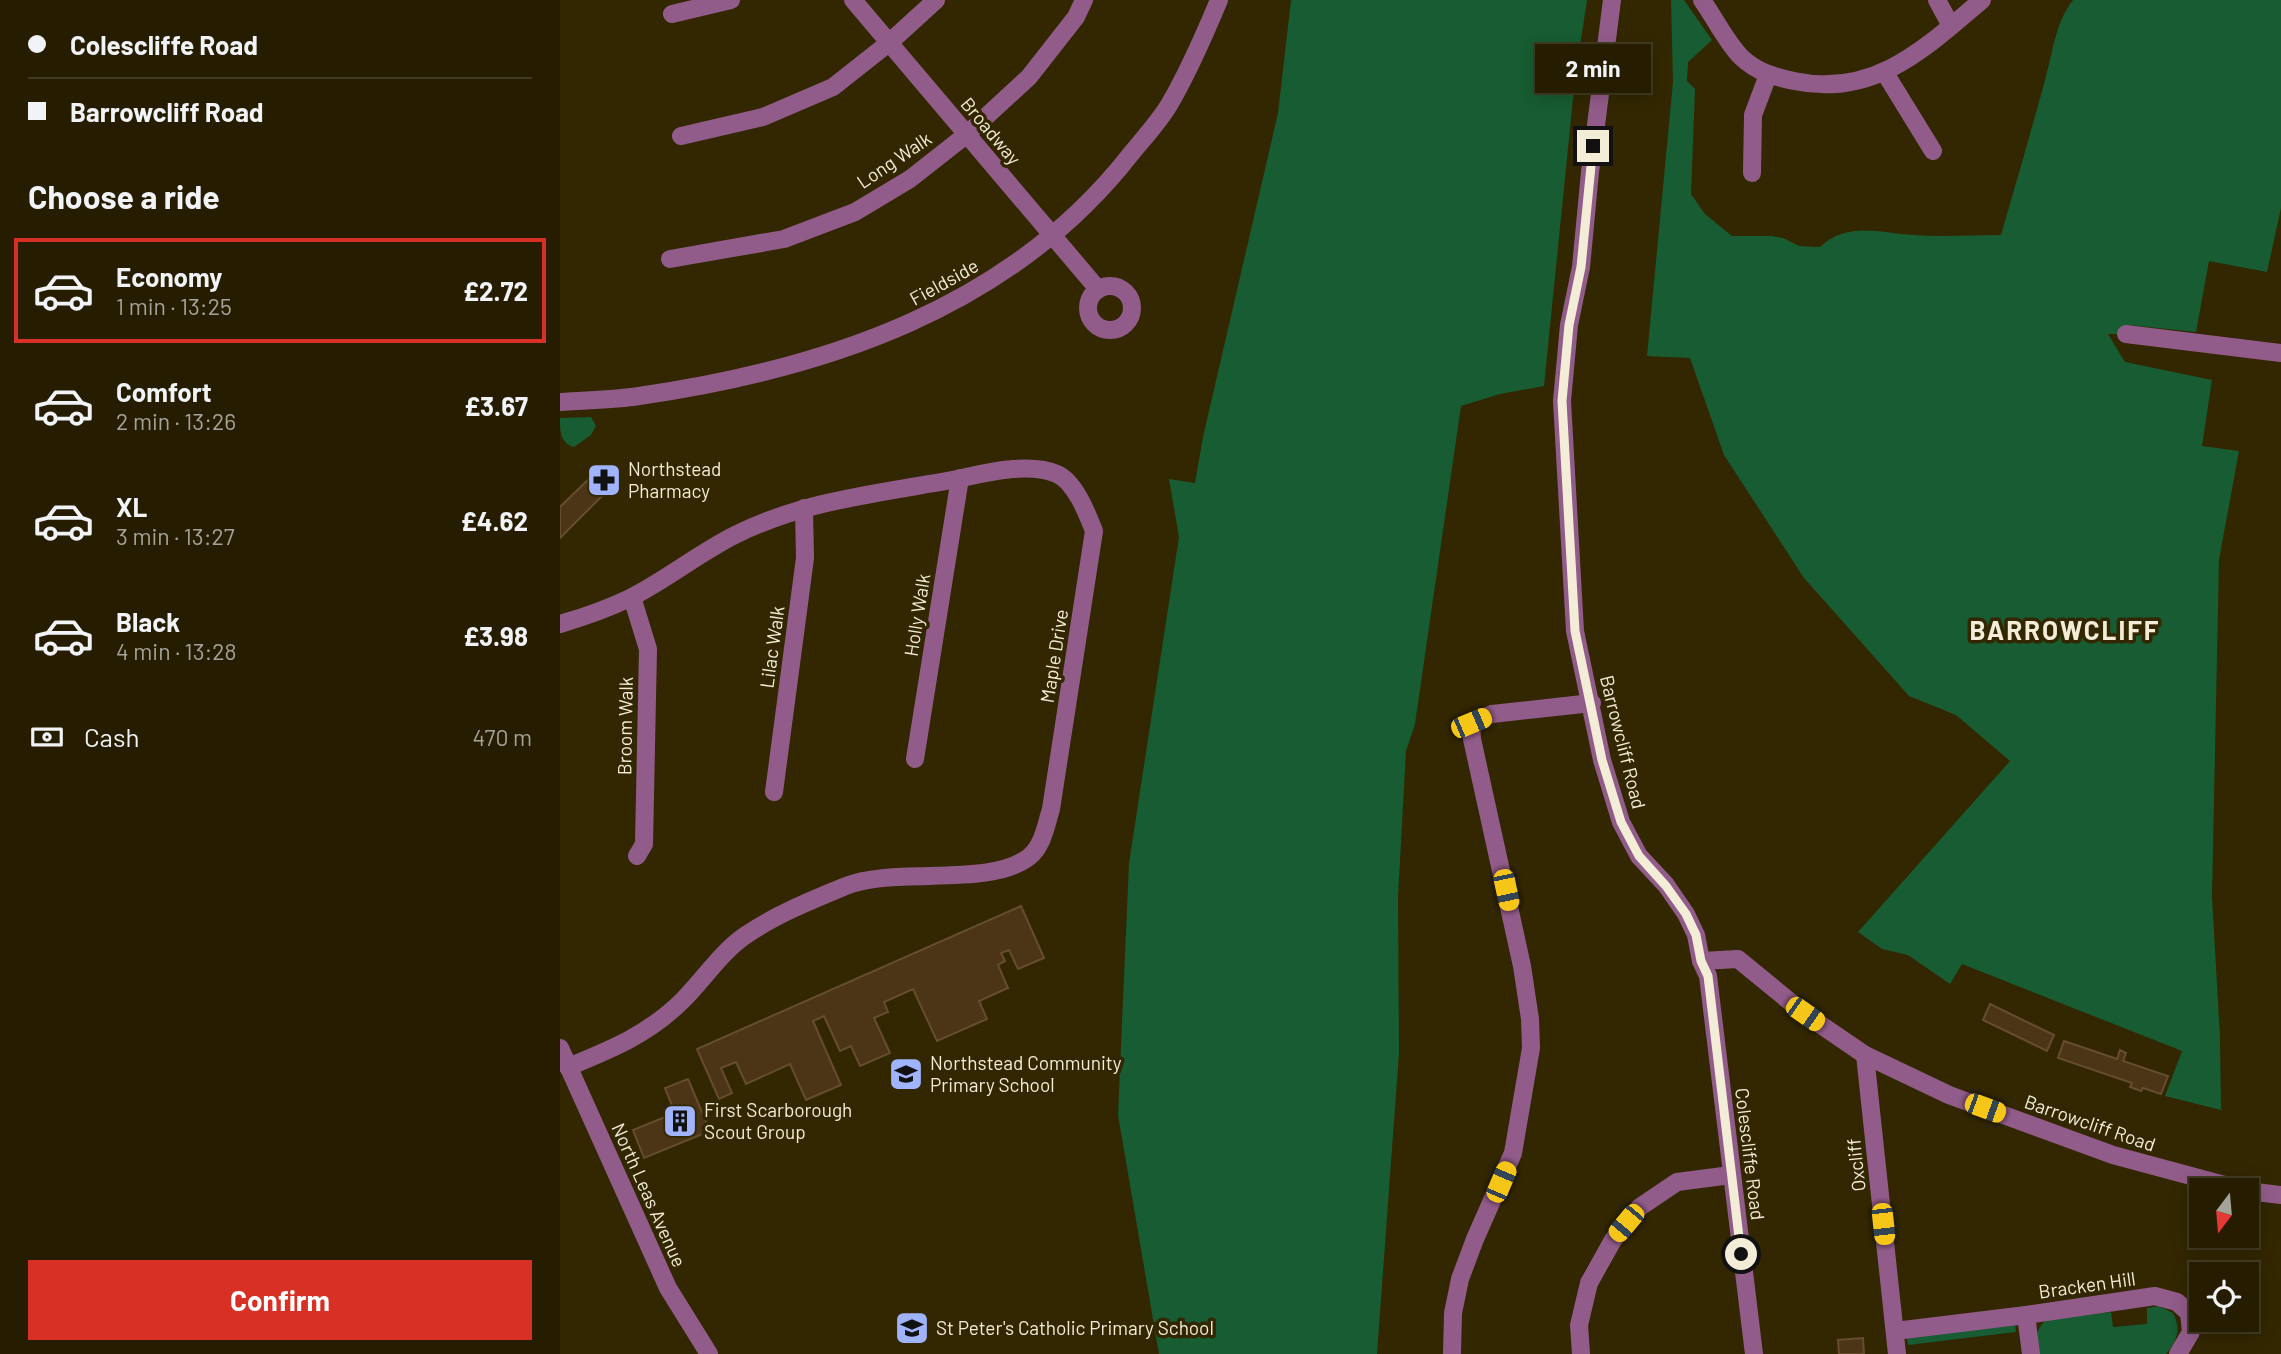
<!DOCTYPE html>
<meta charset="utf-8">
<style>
body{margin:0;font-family:Barlow,sans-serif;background:#2e260b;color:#f1f3f6;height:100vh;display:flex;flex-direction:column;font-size:26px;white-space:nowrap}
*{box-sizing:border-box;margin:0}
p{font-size:23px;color:#a4a299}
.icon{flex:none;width:38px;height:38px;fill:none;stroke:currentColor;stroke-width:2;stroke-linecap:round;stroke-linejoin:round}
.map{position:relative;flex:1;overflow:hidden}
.panel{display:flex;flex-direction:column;background:#261d01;width:560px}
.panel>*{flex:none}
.hud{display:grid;align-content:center;height:154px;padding:0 28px;background:#261d01}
.needle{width:46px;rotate:196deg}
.buttons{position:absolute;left:1629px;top:1178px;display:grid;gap:14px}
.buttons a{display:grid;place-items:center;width:70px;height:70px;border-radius:0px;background:#261d01;box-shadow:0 4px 18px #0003,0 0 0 2px #423b23;font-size:35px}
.end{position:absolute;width:32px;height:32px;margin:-16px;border:9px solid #f3edd8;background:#111;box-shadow:0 0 0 4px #111}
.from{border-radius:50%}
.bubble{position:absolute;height:49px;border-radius:0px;background:#261d01;box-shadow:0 4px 18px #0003,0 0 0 2px #423b23;font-size:23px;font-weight:700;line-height:49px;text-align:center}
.car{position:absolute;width:21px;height:42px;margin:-21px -10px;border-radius:9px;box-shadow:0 0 5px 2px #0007;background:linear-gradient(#f5c518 24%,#345 0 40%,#f5c518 0 76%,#345 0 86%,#f5c518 0)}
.hud b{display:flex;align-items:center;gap:24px;height:66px;font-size:26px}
.hud b+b{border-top:2px solid #423b23}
.hud i{width:18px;height:18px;background:#f1f3f6}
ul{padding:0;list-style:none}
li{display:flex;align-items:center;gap:21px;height:105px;margin:0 14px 10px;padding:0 14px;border:4px solid transparent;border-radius:0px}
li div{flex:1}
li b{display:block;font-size:26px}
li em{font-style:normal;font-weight:700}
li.active{border-color:#d93025}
li>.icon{width:63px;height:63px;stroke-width:1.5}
h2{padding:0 28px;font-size:32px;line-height:84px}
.pay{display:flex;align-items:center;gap:18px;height:77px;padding:0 28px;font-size:26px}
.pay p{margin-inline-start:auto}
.cta{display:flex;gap:14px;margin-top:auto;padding:14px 28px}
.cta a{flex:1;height:80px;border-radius:0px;background:#d93025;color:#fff;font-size:28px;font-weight:700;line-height:80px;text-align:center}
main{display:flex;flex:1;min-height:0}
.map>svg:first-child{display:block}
.green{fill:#175c32}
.building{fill:#4b3516;stroke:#654d2e;stroke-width:2}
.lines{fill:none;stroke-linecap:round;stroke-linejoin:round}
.street{stroke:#925c8a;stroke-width:18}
.route{stroke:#f3edd8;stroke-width:9}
.labels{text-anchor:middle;stroke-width:7;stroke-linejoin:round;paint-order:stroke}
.street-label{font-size:19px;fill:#f3edd8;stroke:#322701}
.poi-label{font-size:19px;fill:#f3edd8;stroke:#322701;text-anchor:start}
.district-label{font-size:26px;font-weight:bold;letter-spacing:2px;fill:#f3edd8;stroke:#322701}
</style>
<main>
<section class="panel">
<div class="hud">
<b><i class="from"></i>Colescliffe Road</b>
<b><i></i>Barrowcliff Road</b>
</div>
<h2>Choose a ride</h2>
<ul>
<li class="active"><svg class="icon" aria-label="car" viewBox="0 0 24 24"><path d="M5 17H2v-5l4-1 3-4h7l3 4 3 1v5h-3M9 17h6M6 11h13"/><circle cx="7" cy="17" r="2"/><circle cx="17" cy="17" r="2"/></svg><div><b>Economy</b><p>1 min · 13:25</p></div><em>£2.72</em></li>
<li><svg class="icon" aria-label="car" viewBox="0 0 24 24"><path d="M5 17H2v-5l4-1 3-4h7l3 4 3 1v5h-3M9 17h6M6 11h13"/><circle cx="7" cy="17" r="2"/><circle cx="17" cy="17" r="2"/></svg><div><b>Comfort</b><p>2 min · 13:26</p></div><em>£3.67</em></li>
<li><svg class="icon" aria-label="car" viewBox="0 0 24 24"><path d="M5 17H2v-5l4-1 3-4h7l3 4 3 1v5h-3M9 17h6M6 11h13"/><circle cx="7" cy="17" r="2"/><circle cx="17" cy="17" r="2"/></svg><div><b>XL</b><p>3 min · 13:27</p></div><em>£4.62</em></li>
<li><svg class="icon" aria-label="car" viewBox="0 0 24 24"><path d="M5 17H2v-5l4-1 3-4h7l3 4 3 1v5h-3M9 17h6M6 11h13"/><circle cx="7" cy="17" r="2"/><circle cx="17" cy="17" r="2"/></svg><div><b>Black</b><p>4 min · 13:28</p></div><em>£3.98</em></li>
</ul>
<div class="pay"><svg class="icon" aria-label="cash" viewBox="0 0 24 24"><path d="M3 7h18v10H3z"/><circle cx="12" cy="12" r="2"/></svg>Cash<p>470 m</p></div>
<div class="cta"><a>Confirm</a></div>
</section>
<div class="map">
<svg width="1721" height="1354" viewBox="0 0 1721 1354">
<rect width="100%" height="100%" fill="#322701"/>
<!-- green -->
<g class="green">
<polygon points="731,0 1027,0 1015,79 984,386 940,394 901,406 855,724 846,751 838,897 839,1053 817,1354 599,1354 558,1115 569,863 619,537 609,479 635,483 643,437 718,113"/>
<path d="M1111 0H1124L1152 40 1128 62 1127 81 1135 89 1131 194 1145 214 1172 236H1212L1223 238 1239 246 1260 247C1287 221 1321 233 1354 235 1383 237 1412 235 1441 235 1456 183 1471 132 1485 80 1493 52 1495 23 1513 0H1721V208L1707 272 1649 261 1636 332 1569 325 1566 334H1548L1565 362 1652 380 1642 446 1679 451 1659 560 1652 897 1660 1037 1661 1110 1605 1096 1622 1051 1402 964 1390 984 1348 955 1322 949 1298 932 1450 761 1396 715 1349 696 1244 578 1164 455 1130 358 1087 356 1113 82Z"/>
<path d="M31 417 36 426 31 435 14 447C0 443 0 431 0 418Z"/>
<path d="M1599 1306 1613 1313C1621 1329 1618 1340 1606 1354H1478C1477 1339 1474 1328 1488 1319L1551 1312 1553 1327 1587 1324V1308Z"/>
<polygon points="1455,1324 1456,1332 1348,1345 1347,1338"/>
</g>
<!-- building -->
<g class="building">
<polygon points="38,470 53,485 0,538 0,507"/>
<polygon points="461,906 484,958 458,969 449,950 441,953 445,961 438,965 448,988 419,1001 427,1019 377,1041 353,989 324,1002 328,1012 314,1018 330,1053 300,1066 291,1046 280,1051 264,1016 253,1021 281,1085 246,1100 230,1064 186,1084 176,1062 161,1068 172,1093 159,1099 137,1049"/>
<polygon points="1430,1004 1494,1035 1487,1051 1423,1020"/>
<polygon points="1504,1041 1557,1059 1560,1050 1566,1053 1563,1061 1608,1076 1601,1094 1583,1088 1581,1091 1570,1087 1572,1083 1498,1058"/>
<polygon points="128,1079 150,1131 84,1158 73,1130 115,1113 105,1088"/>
<polygon points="1303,1338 1304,1354 1279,1354 1278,1340"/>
</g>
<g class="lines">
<!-- street -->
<g class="street">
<polyline points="293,0 537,288"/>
<polyline points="1052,0 1030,172 1021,267 1009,325 1002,401 1015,631 1042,760 1061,822 1079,856 1106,885 1126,914 1136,935 1141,961 1148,976 1194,1354"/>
<path d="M1142 0C1154 17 1167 43 1181 57 1197 72 1214 77 1234 81 1315 98 1365 48 1422 0"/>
<polyline points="1377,0 1391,26"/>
<polyline points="112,14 171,0"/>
<polyline points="1325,73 1373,151"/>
<polyline points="121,136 203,117 273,87 330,42 376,0"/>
<polyline points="1192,173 1193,115 1208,75"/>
<polyline points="110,259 224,239 295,212 350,179 406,135 469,77 516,17 524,0"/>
<circle cx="550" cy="308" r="22"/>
<polyline points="1566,334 1721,353"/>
<path d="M0 402C26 400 53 400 79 396 266 369 450 308 570 155 583 139 598 123 609 105 629 71 644 36 659 0"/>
<polyline points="72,597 88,649 84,844 77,856"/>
<path d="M0 624C24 617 47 609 70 598 106 580 139 553 175 535 243 501 319 493 392 480 422 474 468 461 497 474 515 482 527 513 534 531L491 809C486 825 483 846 469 857 429 888 336 866 286 886 252 900 217 914 186 935 162 951 143 980 123 1000 89 1034 52 1049 8 1067"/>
<polyline points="355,759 400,478"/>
<polyline points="214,792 245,558 244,508"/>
<polyline points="1141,961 1178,959 1245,1014 1305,1055 1389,1095 1553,1155 1683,1190"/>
<polyline points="0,1048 108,1288 149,1354"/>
<polyline points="1305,1055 1337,1354"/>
<polyline points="1687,1191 1721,1195"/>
<polyline points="1466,1315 1471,1354"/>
<polyline points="1335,1331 1466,1315 1595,1296 1617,1302 1629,1313 1631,1332 1618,1354"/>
<polyline points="892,1354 893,1313 900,1279 915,1239 953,1153 971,1048 970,1019 962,966 912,739 911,723 932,714 1032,703"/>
<polyline points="1021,1354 1019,1325 1029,1283 1053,1240 1080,1207 1117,1182 1171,1175"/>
</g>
</g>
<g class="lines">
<!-- route -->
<polyline class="route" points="1033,146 1021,267 1009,325 1002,401 1015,631 1042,760 1061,822 1079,856 1106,886 1126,914 1136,935 1141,961 1148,976 1181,1254"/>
</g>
<!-- icons -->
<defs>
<g id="pharmacy-square" transform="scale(1.75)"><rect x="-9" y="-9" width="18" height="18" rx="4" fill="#a0b3fd" stroke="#322701"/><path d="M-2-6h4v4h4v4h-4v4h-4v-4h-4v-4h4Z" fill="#111"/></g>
<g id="school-square" transform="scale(1.75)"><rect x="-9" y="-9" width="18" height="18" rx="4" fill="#a0b3fd" stroke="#322701"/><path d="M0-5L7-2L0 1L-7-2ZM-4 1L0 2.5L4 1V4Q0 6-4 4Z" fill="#111"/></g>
<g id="building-square" transform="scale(1.75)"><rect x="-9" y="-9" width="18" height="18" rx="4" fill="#a0b3fd" stroke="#322701"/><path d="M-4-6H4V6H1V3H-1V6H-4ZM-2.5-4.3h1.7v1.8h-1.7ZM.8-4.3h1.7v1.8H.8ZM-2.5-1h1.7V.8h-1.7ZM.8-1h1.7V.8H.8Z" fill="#111"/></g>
</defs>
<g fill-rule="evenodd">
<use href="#pharmacy-square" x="44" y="480"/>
<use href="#school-square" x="346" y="1074"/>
<use href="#building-square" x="120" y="1121"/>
<use href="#school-square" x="352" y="1328"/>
</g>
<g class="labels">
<!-- street labels -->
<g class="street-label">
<text transform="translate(431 131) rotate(50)" y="7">Broadway</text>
<text transform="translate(334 160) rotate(-34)" y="7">Long Walk</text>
<text transform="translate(384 282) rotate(-29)" y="7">Fieldside</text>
<text transform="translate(357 615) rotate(-81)" y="7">Holly Walk</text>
<text transform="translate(212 647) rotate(-82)" y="7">Lilac Walk</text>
<text transform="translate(494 656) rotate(-81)" y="7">Maple Drive</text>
<text transform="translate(65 726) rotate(-89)" y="7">Broom Walk</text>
<text transform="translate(1063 742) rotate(76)" y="7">Barrowcliff Road</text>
<text transform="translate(1530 1123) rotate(19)" y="7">Barrowcliff Road</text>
<text transform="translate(1190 1154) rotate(83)" y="7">Colescliffe Road</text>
<text transform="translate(1296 1165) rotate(-96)" y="7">Oxcliff</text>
<text transform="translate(89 1195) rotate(66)" y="7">North Leas Avenue</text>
<text transform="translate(1527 1285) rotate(-8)" y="7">Bracken Hill</text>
</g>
<!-- poi labels -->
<g class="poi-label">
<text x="68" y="476">Northstead<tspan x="68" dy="22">Pharmacy</tspan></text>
<text x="370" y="1070">Northstead Community<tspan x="370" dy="22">Primary School</tspan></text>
<text x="144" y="1117">First Scarborough<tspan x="144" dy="22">Scout Group</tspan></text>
<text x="376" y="1335">St Peter's Catholic Primary School</text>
</g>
<!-- district labels -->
<g class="district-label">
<text x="1505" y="640">BARROWCLIFF</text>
</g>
</g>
</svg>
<div class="buttons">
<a><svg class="needle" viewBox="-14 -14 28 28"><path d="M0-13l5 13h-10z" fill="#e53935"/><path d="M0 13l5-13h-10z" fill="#a4a299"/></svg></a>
<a><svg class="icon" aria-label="locate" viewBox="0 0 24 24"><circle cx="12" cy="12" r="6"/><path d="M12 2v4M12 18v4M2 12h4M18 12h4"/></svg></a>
</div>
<i class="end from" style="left:1181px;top:1254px"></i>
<i class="end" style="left:1033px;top:146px"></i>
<div class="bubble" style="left:975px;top:44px;width:116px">2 min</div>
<i class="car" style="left:911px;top:723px;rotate:67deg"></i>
<i class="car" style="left:946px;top:890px;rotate:168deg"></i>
<i class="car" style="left:1245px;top:1014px;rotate:125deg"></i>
<i class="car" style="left:1425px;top:1108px;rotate:110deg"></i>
<i class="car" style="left:941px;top:1182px;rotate:23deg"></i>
<i class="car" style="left:1066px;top:1223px;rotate:220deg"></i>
<i class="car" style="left:1323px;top:1224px;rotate:174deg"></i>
</div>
</main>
